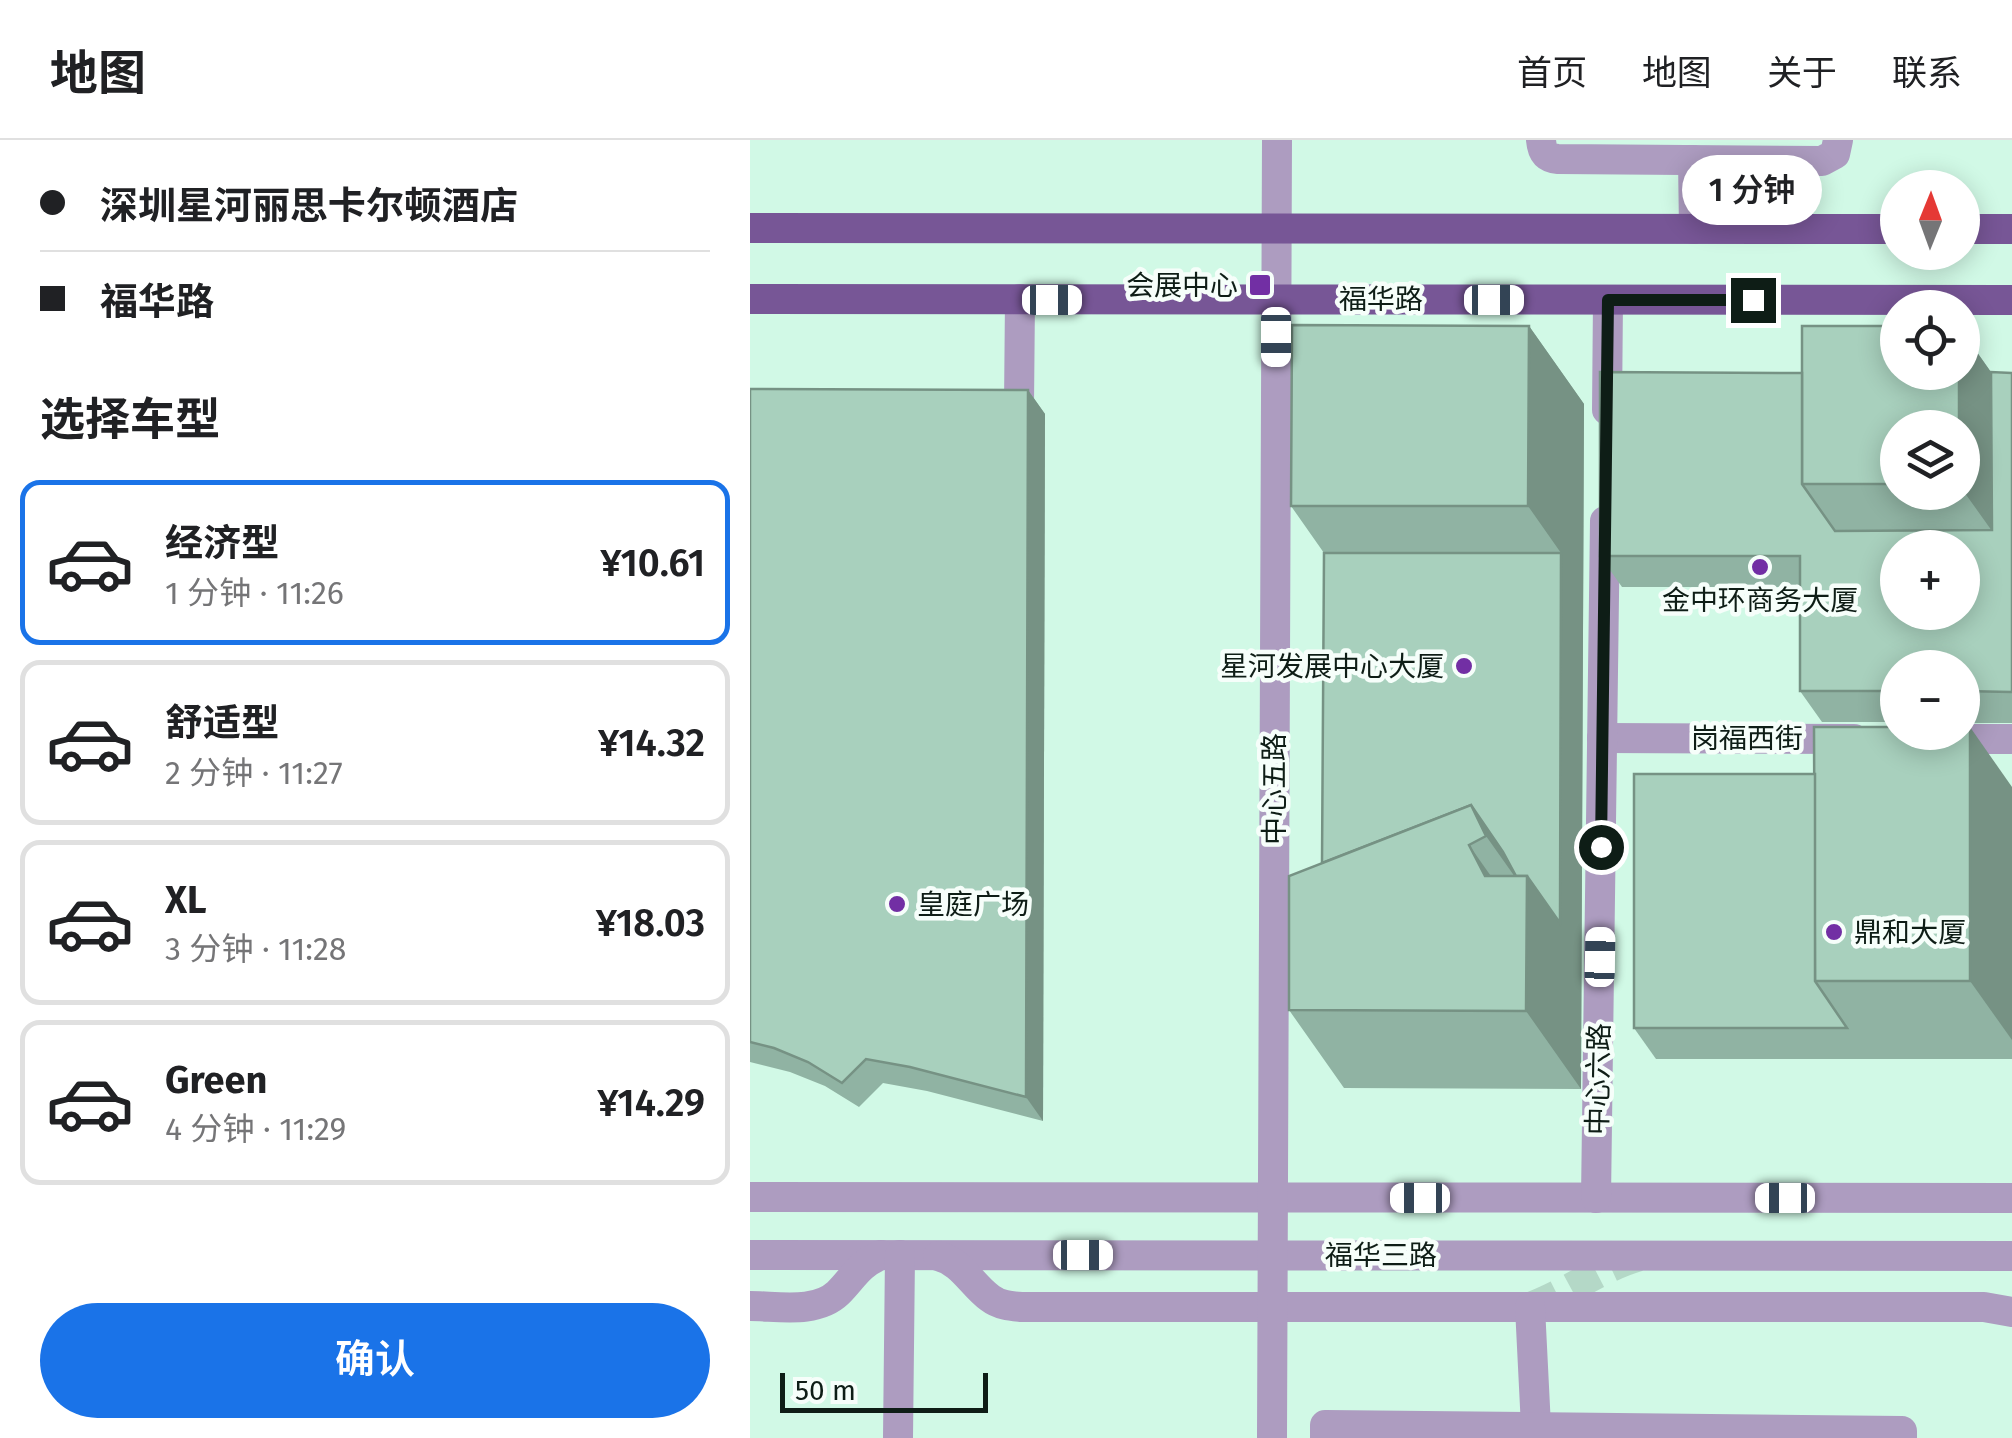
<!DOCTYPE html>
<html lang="zh">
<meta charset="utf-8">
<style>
body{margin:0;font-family:"Fira Sans","Noto Sans SC",sans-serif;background:#f6f6f6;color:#202124;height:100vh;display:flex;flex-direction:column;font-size:38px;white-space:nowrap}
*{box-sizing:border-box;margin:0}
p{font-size:32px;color:#757577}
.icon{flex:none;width:55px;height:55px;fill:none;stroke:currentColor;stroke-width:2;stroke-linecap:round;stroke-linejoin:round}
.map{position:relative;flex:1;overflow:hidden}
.sheet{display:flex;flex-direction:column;background:#fff;width:750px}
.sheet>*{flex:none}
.banner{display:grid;align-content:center;height:220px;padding:0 40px;background:#fff}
.needle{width:65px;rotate:1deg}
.buttons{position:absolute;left:1130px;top:30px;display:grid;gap:20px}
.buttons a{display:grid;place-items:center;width:100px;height:100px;border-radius:50%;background:#fff;box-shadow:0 5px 25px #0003;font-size:50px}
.scale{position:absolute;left:30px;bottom:25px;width:208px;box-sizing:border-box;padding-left:10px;border:5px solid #0e1d16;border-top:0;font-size:28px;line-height:35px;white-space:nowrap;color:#0e1d16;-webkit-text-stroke:8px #f6fefa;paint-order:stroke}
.end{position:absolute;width:45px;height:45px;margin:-22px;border:12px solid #0e1d16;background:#fff;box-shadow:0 0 0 5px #fff}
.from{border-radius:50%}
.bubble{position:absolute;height:70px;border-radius:35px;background:#fff;box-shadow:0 5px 25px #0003;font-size:32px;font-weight:600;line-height:70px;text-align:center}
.car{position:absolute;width:30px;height:60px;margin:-30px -15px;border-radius:12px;box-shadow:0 0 8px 2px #0007;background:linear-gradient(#fff 24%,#345 0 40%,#fff 0 76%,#345 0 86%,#fff 0)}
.banner b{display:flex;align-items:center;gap:35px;height:95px;font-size:38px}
.banner b+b{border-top:2px solid #e0e0e0}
.banner i{width:25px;height:25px;background:#202124}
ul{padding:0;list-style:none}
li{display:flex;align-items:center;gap:30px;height:165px;margin:0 20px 15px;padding:0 20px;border:5px solid #e0e0e0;border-radius:20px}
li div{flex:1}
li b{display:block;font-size:38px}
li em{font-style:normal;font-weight:600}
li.current{border-color:#1a73e8}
li>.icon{width:90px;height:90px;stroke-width:1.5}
h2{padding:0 40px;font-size:45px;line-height:120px}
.action{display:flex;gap:20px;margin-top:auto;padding:20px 40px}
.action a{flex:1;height:115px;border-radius:60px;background:#1a73e8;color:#fff;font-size:40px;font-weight:600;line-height:115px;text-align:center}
header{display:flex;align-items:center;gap:60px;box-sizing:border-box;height:140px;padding:0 50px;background:#fff;border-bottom:2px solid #e0e0e0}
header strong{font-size:48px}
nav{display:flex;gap:55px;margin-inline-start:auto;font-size:35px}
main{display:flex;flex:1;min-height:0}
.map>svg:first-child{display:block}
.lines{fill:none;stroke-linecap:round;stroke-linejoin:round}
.minor-tunnel{stroke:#b4d8c7;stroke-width:30;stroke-dasharray:30 15;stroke-linecap:butt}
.minor{stroke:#ad9cc0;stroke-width:30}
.major{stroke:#775696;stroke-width:30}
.wall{fill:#90b3a3;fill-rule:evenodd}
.shaded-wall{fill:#769284}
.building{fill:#a8d0bd;stroke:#769284;stroke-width:2.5;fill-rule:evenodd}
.route{stroke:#0e1d16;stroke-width:12}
.poi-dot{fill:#722fa4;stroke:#f6fefa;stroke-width:4}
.labels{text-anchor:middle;stroke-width:9;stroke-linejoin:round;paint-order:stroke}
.poi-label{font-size:28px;fill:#0e1d16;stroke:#f6fefa;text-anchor:end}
.street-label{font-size:28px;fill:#0e1d16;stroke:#f6fefa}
</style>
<header>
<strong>地图</strong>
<nav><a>首页</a><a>地图</a><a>关于</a><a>联系</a></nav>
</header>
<main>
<section class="sheet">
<div class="banner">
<b><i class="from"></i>深圳星河丽思卡尔顿酒店</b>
<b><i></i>福华路</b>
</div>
<h2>选择车型</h2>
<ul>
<li class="current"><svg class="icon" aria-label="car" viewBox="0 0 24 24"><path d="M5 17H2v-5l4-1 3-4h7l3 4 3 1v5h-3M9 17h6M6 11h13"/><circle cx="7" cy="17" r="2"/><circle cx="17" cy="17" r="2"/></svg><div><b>经济型</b><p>1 分钟 · 11:26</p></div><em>¥10.61</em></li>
<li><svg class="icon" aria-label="car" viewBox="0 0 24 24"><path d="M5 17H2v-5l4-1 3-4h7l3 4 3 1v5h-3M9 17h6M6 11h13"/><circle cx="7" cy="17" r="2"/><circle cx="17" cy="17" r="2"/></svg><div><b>舒适型</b><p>2 分钟 · 11:27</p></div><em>¥14.32</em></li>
<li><svg class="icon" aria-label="car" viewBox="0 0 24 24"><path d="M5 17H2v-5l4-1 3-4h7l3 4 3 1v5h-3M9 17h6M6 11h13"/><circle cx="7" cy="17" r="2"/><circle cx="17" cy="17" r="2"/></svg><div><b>XL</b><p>3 分钟 · 11:28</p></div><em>¥18.03</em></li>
<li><svg class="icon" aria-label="car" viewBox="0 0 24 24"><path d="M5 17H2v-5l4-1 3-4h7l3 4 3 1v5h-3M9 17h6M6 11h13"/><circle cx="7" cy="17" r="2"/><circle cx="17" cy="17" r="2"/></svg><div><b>Green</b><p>4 分钟 · 11:29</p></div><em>¥14.29</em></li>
</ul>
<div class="action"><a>确认</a></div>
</section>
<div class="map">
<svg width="1262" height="1298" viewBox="0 0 1262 1298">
<rect width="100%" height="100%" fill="#d1f9e6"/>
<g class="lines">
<!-- minor-tunnel -->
<path class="minor-tunnel" d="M780 1167C818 1153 851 1127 890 1116"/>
<!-- minor -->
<g class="minor">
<path d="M791 0C792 12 795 18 808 19L1072 21 1085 14 1088 0"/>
<polyline points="943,20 944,89"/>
<polyline points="269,265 270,159"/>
<polyline points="857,270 858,160"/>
<polyline points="852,598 1104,599"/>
<polyline points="1190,599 1262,599"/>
<polyline points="0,1057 1262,1058"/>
<polyline points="846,1058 855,381"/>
<polyline points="0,1115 1262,1116"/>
<path d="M188 1116C212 1122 221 1144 240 1158 249 1165 260 1166 271 1167H1234L1262 1172"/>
<path d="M0 1166C28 1166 66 1174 88 1153 104 1137 108 1125 131 1115"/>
<polyline points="780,1167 786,1287"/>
<polyline points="148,1298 150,1115"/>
<polyline points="522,1298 527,0"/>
<polyline points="575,1298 575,1285 1152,1291 1152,1298"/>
</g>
<!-- major -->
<g class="major">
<polyline points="0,88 1148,89"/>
<polyline points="1212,89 1262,89"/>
<polyline points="0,159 1262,160"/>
</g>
</g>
<!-- wall -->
<g class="wall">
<polygon points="779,186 834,264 831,949 594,948 539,870 572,723 574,413 541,366"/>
<path d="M1212 191 1241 232 1262 233V583H1212V528H1148V582H1072L1050 551V447H872L850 416 1212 232ZM1148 288H1212V352H1148Z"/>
<polygon points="0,249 278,250 295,274 293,981 177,951 133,943 109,967 75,946 40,932 0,922"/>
<polygon points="1262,647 1262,919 906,919 884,888"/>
</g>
<!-- shaded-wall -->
<g class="shaded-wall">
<polygon points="779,186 834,264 831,949 776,871 777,754 736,696 721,665 777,736 811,413 778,366"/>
<polygon points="1212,191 1262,262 1262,419 1212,349 1212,288 1209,288 1209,232 1212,232"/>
<polygon points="278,250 295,274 293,981 276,957"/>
<polygon points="1220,587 1262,647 1262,900 1220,841"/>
<polygon points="719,705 774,783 735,736"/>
</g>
<!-- building -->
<g class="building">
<polygon points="542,185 779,186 778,366 541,366"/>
<polygon points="1052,186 1148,186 1148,232 1209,232 1209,288 1148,288 1148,344 1052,344"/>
<path d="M850 232 1052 233V344L1085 391 1242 390 1241 232 1262 233V552L1212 551V528H1148V551H1050V416H850ZM1148 408H1212V472H1148Z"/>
<polygon points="0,249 278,250 276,957 160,927 116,919 92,943 58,922 24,908 0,902"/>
<polygon points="574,413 811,413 810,783 777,736 766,736 753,712 721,665 572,723"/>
<polygon points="1064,587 1148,587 1148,592 1212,592 1212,587 1220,587 1220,841 1065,841"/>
<polygon points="884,634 1065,634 1065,841 1097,888 884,888"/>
<polygon points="721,665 736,696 719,705 735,736 777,736 776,871 539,870 539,736"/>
</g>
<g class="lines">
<!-- route -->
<polyline class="route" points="851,707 858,160 1003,160"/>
</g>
<!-- markers -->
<g class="poi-dot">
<rect x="498" y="133" width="24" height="24" rx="5"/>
<circle cx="1010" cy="427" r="10"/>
<circle cx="714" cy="526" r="10"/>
<circle cx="147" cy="764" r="10"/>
<circle cx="1084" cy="792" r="10"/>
</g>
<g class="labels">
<!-- poi labels -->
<g class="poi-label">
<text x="488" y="155">会展中心</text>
<text x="1010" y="470" text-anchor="middle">金中环商务大厦</text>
<text x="694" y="536">星河发展中心大厦</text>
<text x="167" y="774" text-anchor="start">皇庭广场</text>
<text x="1104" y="802" text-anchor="start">鼎和大厦</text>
</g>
<!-- street labels -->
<g class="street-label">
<text x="631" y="169">福华路</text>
<text x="997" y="608">岗福西街</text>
<text transform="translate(524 649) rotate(-90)" y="10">中心五路</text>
<text transform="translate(848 939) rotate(-89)" y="10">中心六路</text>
<text x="631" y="1125">福华三路</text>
</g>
</g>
</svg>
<div class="buttons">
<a><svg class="needle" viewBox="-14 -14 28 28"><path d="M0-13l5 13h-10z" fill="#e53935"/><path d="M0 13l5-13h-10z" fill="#757577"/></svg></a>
<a><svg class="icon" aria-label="locate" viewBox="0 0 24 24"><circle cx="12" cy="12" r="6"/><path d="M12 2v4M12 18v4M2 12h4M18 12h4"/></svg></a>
<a><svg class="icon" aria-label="layers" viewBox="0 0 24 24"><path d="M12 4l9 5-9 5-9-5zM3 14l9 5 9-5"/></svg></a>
<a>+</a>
<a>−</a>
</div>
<div class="scale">50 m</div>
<i class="end from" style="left:851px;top:707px"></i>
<i class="end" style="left:1003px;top:160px"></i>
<div class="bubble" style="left:932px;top:15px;width:140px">1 分钟</div>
<i class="car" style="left:302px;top:160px;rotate:90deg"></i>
<i class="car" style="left:744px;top:160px;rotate:90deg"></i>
<i class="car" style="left:526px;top:197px;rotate:180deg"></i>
<i class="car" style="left:850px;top:817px;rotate:1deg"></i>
<i class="car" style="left:670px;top:1058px;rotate:270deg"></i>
<i class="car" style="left:1035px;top:1058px;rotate:270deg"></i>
<i class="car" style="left:333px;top:1115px;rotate:90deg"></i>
</div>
</main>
